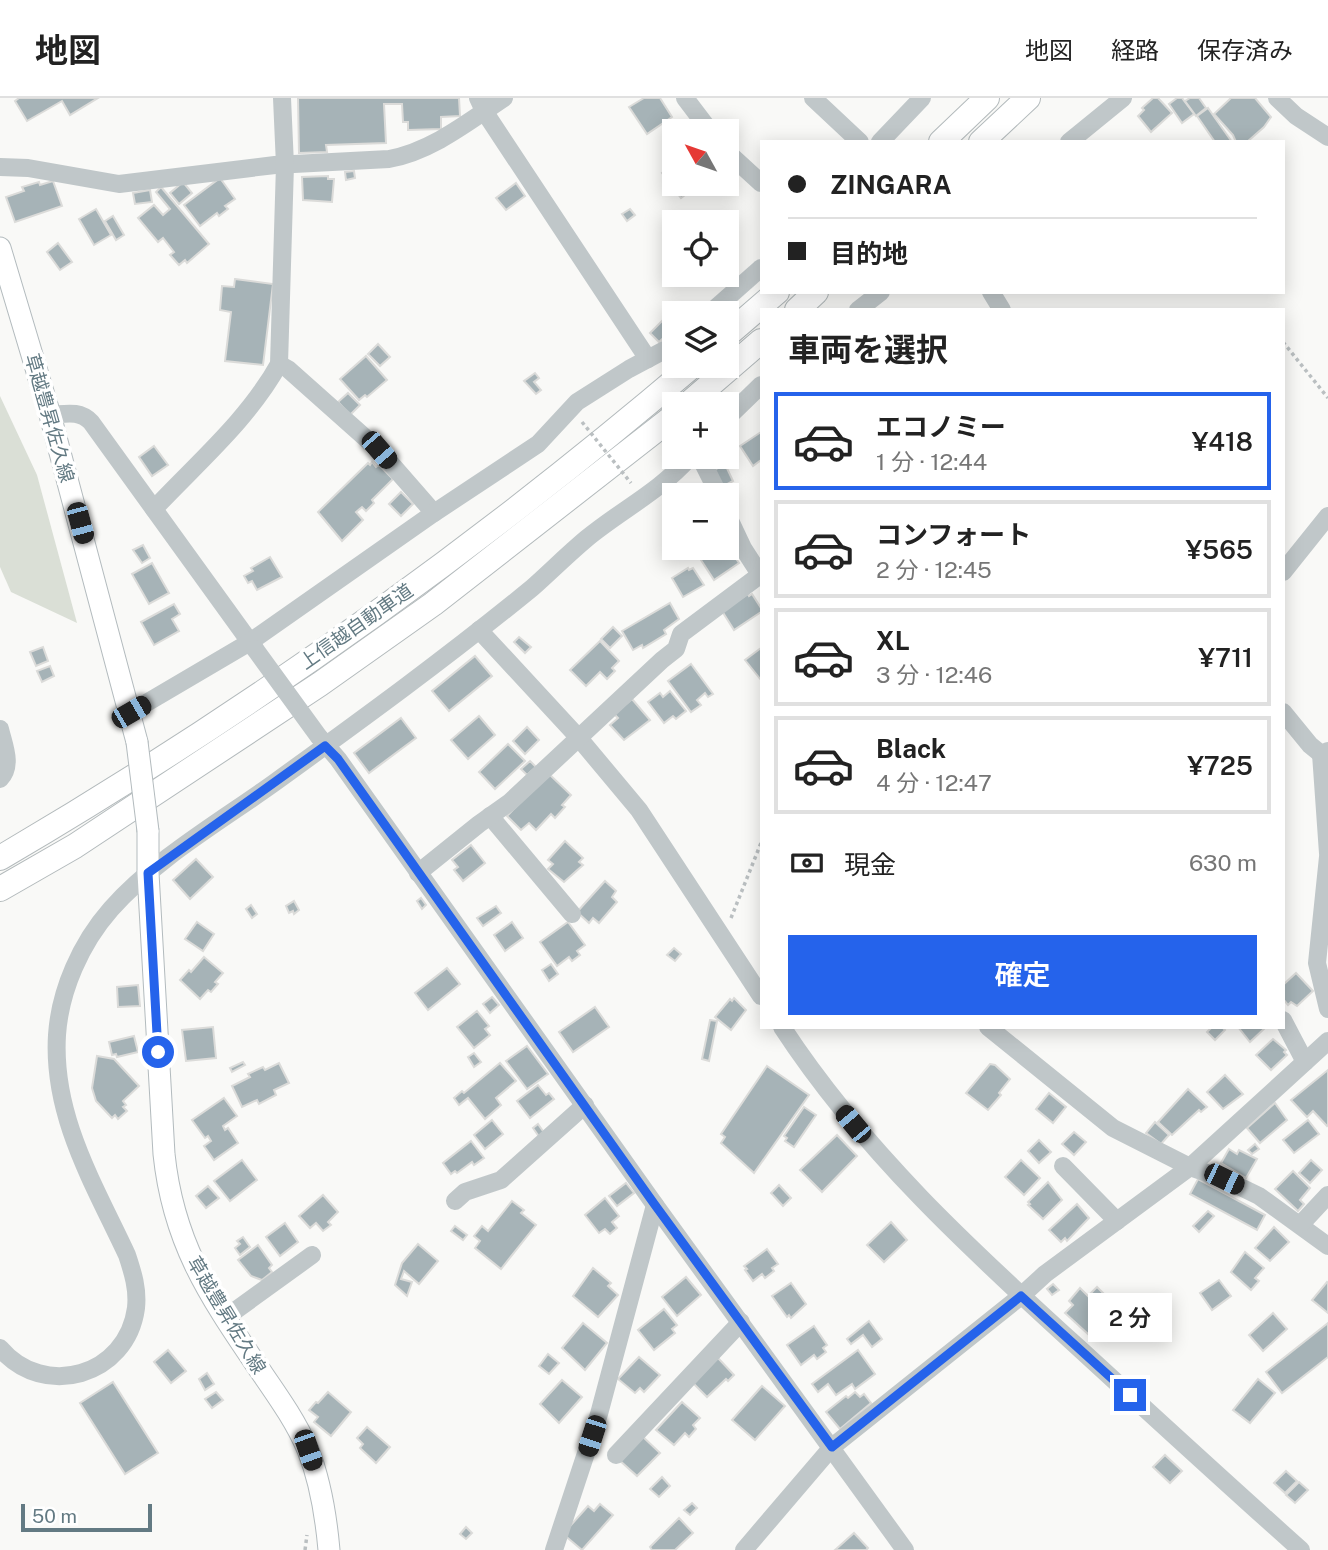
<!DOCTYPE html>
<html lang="ja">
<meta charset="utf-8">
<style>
body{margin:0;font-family:"Public Sans","Noto Sans JP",sans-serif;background:#f2f2f2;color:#222;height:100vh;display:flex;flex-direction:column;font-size:26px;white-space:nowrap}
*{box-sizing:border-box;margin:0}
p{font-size:23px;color:#767676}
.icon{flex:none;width:38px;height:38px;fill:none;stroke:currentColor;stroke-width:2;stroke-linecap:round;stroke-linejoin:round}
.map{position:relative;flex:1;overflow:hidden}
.panel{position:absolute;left:760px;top:210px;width:525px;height:721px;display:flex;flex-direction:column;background:#fff;border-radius:0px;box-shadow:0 4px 18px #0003}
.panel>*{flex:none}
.banner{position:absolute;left:760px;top:42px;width:525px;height:154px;border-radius:0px;box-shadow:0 4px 18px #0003;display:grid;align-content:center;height:154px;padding:0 28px;background:#fff}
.needle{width:46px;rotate:310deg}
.controls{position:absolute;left:662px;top:21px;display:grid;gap:14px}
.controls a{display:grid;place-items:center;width:77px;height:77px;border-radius:0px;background:#fff;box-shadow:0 4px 18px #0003;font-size:35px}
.scale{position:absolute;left:21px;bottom:18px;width:131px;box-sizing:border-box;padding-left:7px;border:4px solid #637a83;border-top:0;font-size:19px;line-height:24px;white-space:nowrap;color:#637a83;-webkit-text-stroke:5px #fff;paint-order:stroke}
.end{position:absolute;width:32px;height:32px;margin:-16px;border:9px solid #2563eb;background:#fff;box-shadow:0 0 0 4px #fff}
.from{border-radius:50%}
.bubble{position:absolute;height:49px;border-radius:0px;background:#fff;box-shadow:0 4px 18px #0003;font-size:23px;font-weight:600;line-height:49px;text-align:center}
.car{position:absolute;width:21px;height:42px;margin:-21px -10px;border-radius:9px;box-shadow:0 0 5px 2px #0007;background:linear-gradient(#222 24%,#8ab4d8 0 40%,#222 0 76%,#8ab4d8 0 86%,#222 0)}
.banner b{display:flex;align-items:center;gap:24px;height:66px;font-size:26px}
.banner b+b{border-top:2px solid #e0e0e0}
.banner i{width:18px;height:18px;background:#222}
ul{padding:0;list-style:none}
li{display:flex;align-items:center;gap:21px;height:98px;margin:0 14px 10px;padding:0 14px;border:4px solid #e0e0e0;border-radius:0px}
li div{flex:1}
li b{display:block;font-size:26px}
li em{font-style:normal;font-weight:600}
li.active{border-color:#2563eb}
li>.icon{width:63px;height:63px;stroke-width:1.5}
h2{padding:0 28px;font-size:32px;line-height:84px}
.pay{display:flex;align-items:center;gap:18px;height:77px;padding:0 28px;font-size:26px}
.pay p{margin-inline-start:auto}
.cta{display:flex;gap:14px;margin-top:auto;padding:14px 28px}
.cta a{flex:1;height:80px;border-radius:0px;background:#2563eb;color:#fff;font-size:28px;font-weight:600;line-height:80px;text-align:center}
header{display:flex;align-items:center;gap:42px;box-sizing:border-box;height:98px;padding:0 35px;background:#fff;border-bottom:2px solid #e0e0e0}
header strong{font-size:33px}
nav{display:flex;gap:38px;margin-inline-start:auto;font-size:24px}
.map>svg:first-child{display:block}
.green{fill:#dadfd6}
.building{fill:#a6b3b7;stroke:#dbdbd9;stroke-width:2}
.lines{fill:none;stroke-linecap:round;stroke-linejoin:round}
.major-casing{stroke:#b3bbbe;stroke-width:23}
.highway-casing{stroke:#b3babc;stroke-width:26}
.path{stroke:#babfc1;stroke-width:3.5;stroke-dasharray:3.5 3.5;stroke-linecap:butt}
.minor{stroke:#c0c7c9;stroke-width:18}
.major{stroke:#fff;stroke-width:21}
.highway{stroke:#fff;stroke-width:24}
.major-bridge-casing{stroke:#b3bbbe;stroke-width:23;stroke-linecap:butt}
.path-bridge{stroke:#babfc1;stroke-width:3.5;stroke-dasharray:3.5 3.5;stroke-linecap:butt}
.minor-bridge{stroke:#c0c7c9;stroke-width:18}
.major-bridge{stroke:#fff;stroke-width:21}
.route{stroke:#2563eb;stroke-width:9}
.labels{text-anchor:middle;stroke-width:7;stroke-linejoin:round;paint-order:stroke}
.street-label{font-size:19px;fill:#637a83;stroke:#fff}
</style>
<header>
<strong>地図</strong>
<nav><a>地図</a><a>経路</a><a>保存済み</a></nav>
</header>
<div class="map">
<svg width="1328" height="1452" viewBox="0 0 1328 1452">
<rect width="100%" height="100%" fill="#f9f9f7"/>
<!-- green -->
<polygon class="green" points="0,298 37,377 77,525 11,494 0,469"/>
<!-- building -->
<g class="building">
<polygon points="19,0 98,0 70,17 62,3 27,23 15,3"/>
<polygon points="298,0 459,0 460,18 441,19 441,31 408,32 408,24 403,24 402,6 384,6 386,45 326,47 327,54 299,55"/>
<polygon points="644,0 660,0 672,19 647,36 629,9"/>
<polygon points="1153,0 1158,0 1172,15 1151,34 1138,18 1144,12 1142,10"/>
<polygon points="1177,0 1182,0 1194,16 1182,25 1169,6"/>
<polygon points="1190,0 1199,0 1206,10 1196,18 1185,3"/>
<polygon points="1231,0 1255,0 1271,19 1264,29 1247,44 1236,44 1233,37 1214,16"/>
<polygon points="1208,10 1232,44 1215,44 1197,18"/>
<polygon points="674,66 674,86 699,86 681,100 662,75"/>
<polygon points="354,73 355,80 346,82 345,74"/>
<polygon points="328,78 328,81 334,81 332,104 303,102 302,79"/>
<polygon points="220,80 235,101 225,108 228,111 219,118 217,115 200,128 184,107"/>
<polygon points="53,83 62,108 15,124 6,99 24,93 22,89 39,84 40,87"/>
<polygon points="183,84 192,95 179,106 170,95"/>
<polygon points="516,85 525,98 506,112 496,100"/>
<polygon points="161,89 209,146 187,165 185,162 179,167 170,157 174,154 163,140 158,144 138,120 154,107 163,117 170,111 156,94"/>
<polygon points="150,92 152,104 135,106 133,95"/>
<polygon points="96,111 111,137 94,147 79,121"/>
<polygon points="630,111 635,117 627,123 622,116"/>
<polygon points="113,118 124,137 116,142 105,123"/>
<polygon points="58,145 72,164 60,172 47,154"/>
<polygon points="235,181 273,186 263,267 225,263 231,214 220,212 222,188 234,189"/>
<polygon points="662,223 671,233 659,244 650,235"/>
<polygon points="378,246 390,259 380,268 368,256"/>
<polygon points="366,258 387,282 367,299 365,297 359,302 340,281"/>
<polygon points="535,275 539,280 534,284 541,292 536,296 524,283"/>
<polygon points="348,295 360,307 350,317 338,304"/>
<polygon points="761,334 761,362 753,368 740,348"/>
<polygon points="154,348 168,367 152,378 139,359"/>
<polygon points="372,364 376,369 379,367 393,381 372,402 374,405 366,413 362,409 356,414 363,422 342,443 318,414 368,365 370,367"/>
<polygon points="725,366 733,383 722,389 714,372"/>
<polygon points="401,394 413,406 401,418 389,406"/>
<polygon points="726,446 739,465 714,482 701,462 720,450 726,450"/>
<polygon points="143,447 150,460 142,465 133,452"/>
<polygon points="270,459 282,479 257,492 252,483 248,485 244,478 253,473 251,470"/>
<polygon points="152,465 169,495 149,506 132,476"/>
<polygon points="688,470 689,472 693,470 704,487 683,499 672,480"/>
<polygon points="748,496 749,498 752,496 761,510 761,514 734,532 722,513"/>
<polygon points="670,505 679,521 664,532 666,536 643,550 642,547 633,552 622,533"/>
<polygon points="174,506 180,516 172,521 179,533 154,547 141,524"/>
<polygon points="613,529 622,538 610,550 601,541"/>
<polygon points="519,539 531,549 525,555 514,544"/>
<polygon points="600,543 619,563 612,570 615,573 607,581 600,574 586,588 570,572"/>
<polygon points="43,549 48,563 36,568 30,554"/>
<polygon points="761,550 761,582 745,562"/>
<polygon points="475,558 492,578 449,613 432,593"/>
<polygon points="691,566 713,596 708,599 705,595 697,602 701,607 691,614 668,583"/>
<polygon points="50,568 54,578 42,584 37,573"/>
<polygon points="670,593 686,613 676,621 673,618 664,625 648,604 660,595 663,599"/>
<polygon points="632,601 650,622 624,642 610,627 618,620 614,616"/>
<polygon points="479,618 495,637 468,661 451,642"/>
<polygon points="401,620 416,640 369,675 354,655"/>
<polygon points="527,629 539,642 525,656 513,643"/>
<polygon points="508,646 525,663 495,691 479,674"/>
<polygon points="530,663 536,669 527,677 521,671"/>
<polygon points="548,675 571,697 562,707 565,709 555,720 551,716 536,732 529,725 521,732 507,718"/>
<polygon points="565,743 583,760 579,764 583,767 564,784 548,771 553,766 548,762"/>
<polygon points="471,747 485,765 463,783 454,772 458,769 452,762"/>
<polygon points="196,761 213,779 190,801 173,782"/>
<polygon points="605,783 616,793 612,799 617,804 599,825 593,820 589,825 577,814"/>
<polygon points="421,800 426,807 422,811 417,803"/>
<polygon points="294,803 299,812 294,816 293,813 289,815 286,808"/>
<polygon points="251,807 257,816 252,820 246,811"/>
<polygon points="496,808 501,815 483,828 477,820"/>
<polygon points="197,824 214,836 203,853 185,841"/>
<polygon points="512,824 523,840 505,853 494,837"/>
<polygon points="568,824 585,847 577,853 580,857 572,863 569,859 557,868 540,844"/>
<polygon points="674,850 681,856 675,863 667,857"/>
<polygon points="204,859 223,875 215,884 218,886 211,894 208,892 200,901 180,882 189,872 191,874"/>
<polygon points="551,866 558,876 549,883 542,872"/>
<polygon points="447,870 460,886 428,912 415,895"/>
<polygon points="1296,875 1313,893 1297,908 1291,904 1288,907 1283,901 1283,887"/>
<polygon points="138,887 140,908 118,909 117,889"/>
<polygon points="492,899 499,907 490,915 483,906"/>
<polygon points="734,900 746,912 731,932 715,919 730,901 732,903"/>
<polygon points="595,909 609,929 573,954 559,934"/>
<polygon points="477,913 489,928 485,931 490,937 474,950 457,929"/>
<polygon points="710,922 717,923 709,963 702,961"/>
<polygon points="213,929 216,960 186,963 182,932"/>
<polygon points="1212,929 1222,929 1225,932 1215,942 1207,934"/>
<polygon points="1238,929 1266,929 1250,944"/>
<polygon points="134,938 138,954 117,959 116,956 112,957 109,944"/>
<polygon points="1273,941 1286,952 1284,954 1287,957 1271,972 1256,957"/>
<polygon points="527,948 548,976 527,991 506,963"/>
<polygon points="474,955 481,964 474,969 468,959"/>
<polygon points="97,958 114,961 139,988 123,1003 126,1007 123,1009 127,1013 118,1021 115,1017 112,1020 96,1003 92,990"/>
<polygon points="243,964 245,967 232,974 230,970"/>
<polygon points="279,965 289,985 274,992 276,997 259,1006 257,1002 242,1009 232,988 250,979 248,976 263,969 265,972"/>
<polygon points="500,965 516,983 496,1000 501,1007 485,1021 468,1000 459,1007 454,1000 462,993 464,995"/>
<polygon points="990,966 995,967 1010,981 999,995 1001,997 988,1012 966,995"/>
<polygon points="767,968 809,997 754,1075 721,1045 725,1039 721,1036"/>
<polygon points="1328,972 1328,1027 1327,1028 1313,1013 1307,1019 1291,1002"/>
<polygon points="1225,977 1243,996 1223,1011 1207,994"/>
<polygon points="538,987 546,997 549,995 554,1001 530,1020 517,1003"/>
<polygon points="1188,991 1207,1009 1201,1014 1199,1012 1172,1037 1158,1024"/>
<polygon points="1049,995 1066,1009 1053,1025 1036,1011"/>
<polygon points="224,1000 237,1018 223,1028 225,1032 228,1030 238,1045 214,1062 204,1048 211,1043 208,1038 205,1040 192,1022"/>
<polygon points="1275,1005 1287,1022 1260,1045 1247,1030"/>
<polygon points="804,1009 816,1017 794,1049 785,1043 787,1040 784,1038"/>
<polygon points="492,1022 503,1036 485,1051 474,1037"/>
<polygon points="1308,1022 1319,1036 1294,1055 1283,1042"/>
<polygon points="1155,1024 1169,1037 1161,1046 1146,1035"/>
<polygon points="538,1026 545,1036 540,1040 533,1030"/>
<polygon points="1074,1034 1086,1044 1074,1057 1062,1046"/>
<polygon points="837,1037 857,1058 822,1094 800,1072"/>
<polygon points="1039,1042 1051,1054 1039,1065 1028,1053"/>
<polygon points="471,1043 484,1060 474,1067 472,1064 457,1075 455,1073 451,1076 443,1065"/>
<polygon points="1255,1046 1259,1051 1252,1056 1248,1052"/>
<polygon points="1229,1051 1237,1056 1239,1052 1257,1061 1246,1080 1221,1065"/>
<polygon points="242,1062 257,1082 230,1103 214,1083"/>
<polygon points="1021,1062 1040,1080 1024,1097 1005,1079"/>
<polygon points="1311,1062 1322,1072 1310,1085 1299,1075"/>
<polygon points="1293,1073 1310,1090 1300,1102 1304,1106 1298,1113 1275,1091"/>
<polygon points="1198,1081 1265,1117 1257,1132 1190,1096"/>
<polygon points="1048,1084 1062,1102 1043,1121 1028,1107 1030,1106 1028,1104"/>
<polygon points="626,1085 634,1095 617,1108 609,1098"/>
<polygon points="779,1087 791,1100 783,1108 771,1095"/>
<polygon points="208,1088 219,1100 206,1110 196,1098"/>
<polygon points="323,1097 338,1114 328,1124 331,1127 323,1133 316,1125 310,1130 299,1118"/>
<polygon points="605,1100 619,1118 612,1124 617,1130 610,1136 605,1131 599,1135 585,1117"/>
<polygon points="512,1103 524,1112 521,1115 536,1127 501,1171 475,1150 480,1143 474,1138 482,1128 488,1133"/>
<polygon points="1077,1106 1089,1120 1067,1143 1065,1140 1061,1144 1049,1132"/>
<polygon points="1208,1113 1214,1118 1199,1134 1193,1128"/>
<polygon points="891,1124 907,1142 884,1164 867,1147"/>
<polygon points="285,1125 298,1144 280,1158 266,1139"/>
<polygon points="455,1128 467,1137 463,1142 451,1133"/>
<polygon points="1274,1129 1289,1144 1270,1163 1255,1150"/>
<polygon points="243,1139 250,1149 240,1157 235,1150 240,1146 237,1143"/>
<polygon points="418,1146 438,1163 419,1186 404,1173 401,1181 412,1184 407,1198 395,1187 402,1165"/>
<polygon points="258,1147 272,1167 269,1170 272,1174 262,1182 251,1178 238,1162"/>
<polygon points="767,1151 778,1166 772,1170 774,1173 765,1180 762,1176 753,1183 745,1172 747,1171 744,1168"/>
<polygon points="1245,1154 1264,1170 1255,1180 1259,1183 1251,1192 1231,1174"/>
<polygon points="593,1170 611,1185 608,1188 618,1197 598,1219 573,1198"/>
<polygon points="686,1179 701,1197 677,1218 662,1199"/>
<polygon points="1219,1182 1231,1198 1212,1212 1200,1195"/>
<polygon points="1327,1184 1328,1185 1328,1215 1312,1202"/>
<polygon points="791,1185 806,1206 791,1220 789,1217 787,1219 772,1198"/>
<polygon points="1053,1186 1059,1192 1052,1197 1047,1191"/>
<polygon points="1097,1189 1114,1206 1104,1216 1110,1221 1102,1229 1098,1225 1088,1236 1065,1215 1073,1207 1069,1203 1080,1190 1088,1198"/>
<polygon points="664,1211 677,1227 672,1231 675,1235 654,1252 638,1232"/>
<polygon points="1273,1215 1287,1231 1263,1253 1249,1237"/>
<polygon points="869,1223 882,1241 872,1249 863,1237 851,1246 847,1241"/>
<polygon points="583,1225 607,1245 585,1272 562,1250"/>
<polygon points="1328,1225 1328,1259 1282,1295 1266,1274"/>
<polygon points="814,1228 827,1247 823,1250 826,1254 817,1261 814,1257 801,1267 787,1247"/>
<polygon points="168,1252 186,1273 171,1285 154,1264"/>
<polygon points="858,1252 875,1276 855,1291 852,1286 836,1297 828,1286 818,1294 812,1286"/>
<polygon points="548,1256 559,1265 549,1276 539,1268"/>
<polygon points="639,1259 660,1277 644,1294 640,1290 635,1295 618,1281"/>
<polygon points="718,1260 734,1277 728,1283 726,1281 707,1299 693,1285"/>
<polygon points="207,1275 214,1286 205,1292 199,1281"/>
<polygon points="1258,1281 1275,1295 1250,1325 1233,1312"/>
<polygon points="562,1282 582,1299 559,1325 540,1306"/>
<polygon points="113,1284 158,1355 125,1376 80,1305"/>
<polygon points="762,1288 785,1308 755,1342 732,1322"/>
<polygon points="216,1294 223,1302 212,1310 205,1301"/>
<polygon points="328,1294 351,1314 331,1338 314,1324 318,1319 309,1312 316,1304 318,1305"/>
<polygon points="855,1294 860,1299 864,1296 871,1305 840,1331 826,1314 846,1298 848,1300"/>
<polygon points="682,1304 700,1320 693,1327 696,1331 689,1339 685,1335 674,1347 656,1332"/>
<polygon points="367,1329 390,1349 376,1365 360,1350 363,1346 357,1340"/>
<polygon points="641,1337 660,1355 637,1378 618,1361"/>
<polygon points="1165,1357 1182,1373 1170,1385 1153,1369"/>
<polygon points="1286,1373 1297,1383 1285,1395 1274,1385"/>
<polygon points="662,1379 670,1388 659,1399 650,1391"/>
<polygon points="1299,1384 1308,1392 1295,1405 1286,1397"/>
<polygon points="692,1405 697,1410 690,1417 684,1412"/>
<polygon points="600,1406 613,1417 582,1452 563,1436 588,1408 594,1413"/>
<polygon points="679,1420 693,1435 675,1452 652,1452 650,1449"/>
<polygon points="466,1429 472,1435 466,1441 460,1436"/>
<polygon points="854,1435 868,1450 866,1452 835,1452"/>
</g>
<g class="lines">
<!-- major casing -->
<g class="major-casing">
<g id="major">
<polyline points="0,150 50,317 137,644"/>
<path d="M148 733V775L164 1056C173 1143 208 1196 255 1265 274 1293 295 1321 308 1352 321 1385 326 1418 329 1452"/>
</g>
</g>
<!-- highway casing -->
<g class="highway-casing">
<g id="highway">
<polyline points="941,44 987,0"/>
<polyline points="981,44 1028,0"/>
<polyline points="797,212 816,194"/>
<polyline points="726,238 777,194"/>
<polyline points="688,306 761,243"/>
<path d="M0 760C244 617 477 451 692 268"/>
<polyline points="0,791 75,748 320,586 433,506 674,318"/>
</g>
</g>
<!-- path -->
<g class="path">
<polyline points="1283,244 1328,300"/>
<polyline points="731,820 761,745"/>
<polyline points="305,1452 307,1437"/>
</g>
<!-- minor -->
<g class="minor">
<polyline points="478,0 484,13 648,261"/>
<polyline points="685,0 710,33"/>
<polyline points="813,0 860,44"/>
<polyline points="1277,0 1296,18 1328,39"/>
<polyline points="880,44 922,0"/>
<polyline points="1069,44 1123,0"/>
<polyline points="726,53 761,85"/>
<path d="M0 69 28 70 119 86 275 67 389 61C432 53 468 24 504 0"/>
<polyline points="991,194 1002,212"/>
<polyline points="858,212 881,194"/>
<polyline points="710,215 761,170"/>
<polyline points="279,266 288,271 379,352 434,415"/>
<path d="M50 317C66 316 79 312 91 324L255 551"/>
<polyline points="726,321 761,287"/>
<polyline points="700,359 719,397"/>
<path d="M154 411C197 365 248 322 279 266L285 67 282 0"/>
<polyline points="726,414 743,450 761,478"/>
<polyline points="1283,474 1328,418"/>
<polyline points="479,532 578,639 639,712 761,898"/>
<polyline points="131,614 250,544 434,415 538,346 577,304 629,271 674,247"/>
<polyline points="1283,614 1310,647 1321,656 1328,653"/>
<path d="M0 631C4 648 13 667 0 681"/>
<polyline points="320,640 338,661 655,1107 905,1452"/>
<polyline points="1321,656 1328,755"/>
<polyline points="490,718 572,816"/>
<polyline points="1328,759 1317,865 1328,911"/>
<polyline points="418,775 479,726 510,704 662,562 676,551 681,536 760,477"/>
<polyline points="1283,922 1305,964"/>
<path d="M782 929C863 1053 972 1153 1081 1252 1154 1319 1227 1386 1301 1452"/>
<polyline points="988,929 1113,1030 1190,1069 1224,1081 1259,1098 1328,1148"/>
<polyline points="1063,1068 1117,1123"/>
<polyline points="455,1103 465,1094 501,1082 585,1007"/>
<polyline points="1301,1126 1328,1097"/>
<polyline points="225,1220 312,1157"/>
<path d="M0 1250C44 1302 127 1278 136 1210 138 1191 133 1175 127 1157 94 1086 52 1018 57 937 60 892 81 845 111 811 154 762 221 723 274 685 361 622 449 558 532 490 550 474 567 457 586 441 621 412 659 394 690 359"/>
<polyline points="616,1357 741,1224"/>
<polyline points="554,1452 599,1316 655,1107"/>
<polyline points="744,1452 832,1349 1021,1198 1045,1176 1190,1069 1328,943"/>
</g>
<!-- major -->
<use href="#major" class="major"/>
<!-- highway -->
<use href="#highway" class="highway"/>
<!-- major-bridge casing -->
<g class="major-bridge-casing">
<polyline id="major-bridge" points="137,644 148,733"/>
</g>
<!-- path-bridge -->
<polyline class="path-bridge" points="582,324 631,385"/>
<!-- minor-bridge -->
<polyline class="minor-bridge" points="255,551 319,639"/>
<!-- major-bridge -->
<use href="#major-bridge" class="major-bridge"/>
</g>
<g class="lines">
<!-- route -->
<polyline class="route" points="158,954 148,775 325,648 338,661 655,1107 832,1349 1021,1198 1130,1297"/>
</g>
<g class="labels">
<!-- street labels -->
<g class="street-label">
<text transform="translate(50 320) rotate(74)" y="7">草越豊昇佐久線</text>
<text transform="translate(356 528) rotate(-35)" y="7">上信越自動車道</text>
<text transform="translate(227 1217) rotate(59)" y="7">草越豊昇佐久線</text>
</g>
</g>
</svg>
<div class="controls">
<a><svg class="needle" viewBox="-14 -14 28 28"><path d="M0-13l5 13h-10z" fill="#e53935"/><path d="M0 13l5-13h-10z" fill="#767676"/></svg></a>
<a><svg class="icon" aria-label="locate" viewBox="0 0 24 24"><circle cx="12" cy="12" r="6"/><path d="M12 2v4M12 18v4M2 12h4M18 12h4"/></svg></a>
<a><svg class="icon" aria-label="layers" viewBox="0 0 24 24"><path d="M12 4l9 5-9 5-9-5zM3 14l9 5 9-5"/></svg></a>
<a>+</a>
<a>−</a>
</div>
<div class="scale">50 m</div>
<i class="end from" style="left:158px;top:954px"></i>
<i class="end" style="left:1130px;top:1297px"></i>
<div class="bubble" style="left:1088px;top:1195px;width:84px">2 分</div>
<i class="car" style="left:379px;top:352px;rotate:139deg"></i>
<i class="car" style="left:80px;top:425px;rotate:165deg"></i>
<i class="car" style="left:131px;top:614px;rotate:60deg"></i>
<i class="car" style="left:853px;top:1026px;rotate:320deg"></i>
<i class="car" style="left:1224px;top:1081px;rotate:116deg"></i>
<i class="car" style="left:592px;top:1338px;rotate:198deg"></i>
<i class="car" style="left:308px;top:1352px;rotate:161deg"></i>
<div class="banner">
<b><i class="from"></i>ZINGARA</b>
<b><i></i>目的地</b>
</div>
<section class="panel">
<h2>車両を選択</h2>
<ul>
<li class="active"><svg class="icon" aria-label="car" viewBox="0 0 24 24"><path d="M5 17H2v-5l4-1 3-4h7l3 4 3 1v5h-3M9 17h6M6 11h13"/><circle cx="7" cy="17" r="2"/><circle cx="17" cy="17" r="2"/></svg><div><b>エコノミー</b><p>1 分 · 12:44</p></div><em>¥418</em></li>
<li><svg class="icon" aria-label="car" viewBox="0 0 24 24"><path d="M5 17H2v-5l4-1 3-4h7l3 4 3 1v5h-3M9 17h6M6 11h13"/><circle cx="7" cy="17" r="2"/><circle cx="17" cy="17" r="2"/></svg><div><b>コンフォート</b><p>2 分 · 12:45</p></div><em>¥565</em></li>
<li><svg class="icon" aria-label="car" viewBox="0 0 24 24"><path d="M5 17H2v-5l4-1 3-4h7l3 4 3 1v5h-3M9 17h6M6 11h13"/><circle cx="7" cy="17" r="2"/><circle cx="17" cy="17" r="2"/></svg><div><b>XL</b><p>3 分 · 12:46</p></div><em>¥711</em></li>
<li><svg class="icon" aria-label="car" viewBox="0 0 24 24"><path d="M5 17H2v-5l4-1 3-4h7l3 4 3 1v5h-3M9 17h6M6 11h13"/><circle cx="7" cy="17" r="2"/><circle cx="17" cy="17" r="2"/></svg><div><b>Black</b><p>4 分 · 12:47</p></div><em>¥725</em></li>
</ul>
<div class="pay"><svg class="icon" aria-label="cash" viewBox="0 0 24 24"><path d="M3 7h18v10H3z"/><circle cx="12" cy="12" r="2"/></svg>現金<p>630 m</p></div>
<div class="cta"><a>確定</a></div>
</section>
</div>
